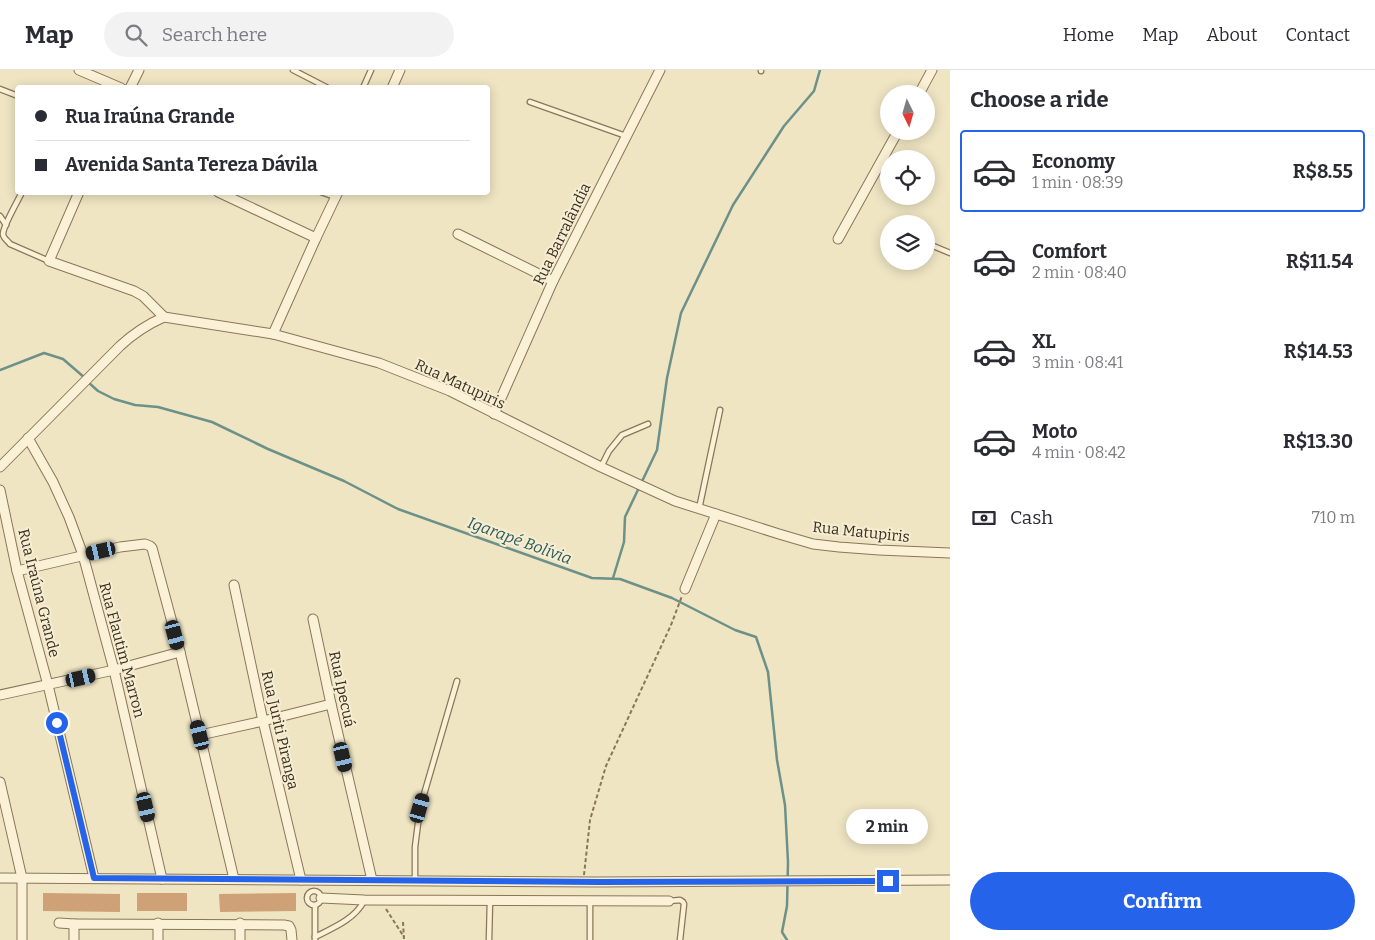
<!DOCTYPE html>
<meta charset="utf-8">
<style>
body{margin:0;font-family:Bitter,serif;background:#f2f2f3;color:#2b2b33;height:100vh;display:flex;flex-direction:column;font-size:19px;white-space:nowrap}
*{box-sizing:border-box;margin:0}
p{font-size:16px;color:#7c7c81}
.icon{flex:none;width:28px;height:28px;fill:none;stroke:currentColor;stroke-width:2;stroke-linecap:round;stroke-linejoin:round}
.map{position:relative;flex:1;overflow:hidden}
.side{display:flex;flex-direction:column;background:#fff;width:425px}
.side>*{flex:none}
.top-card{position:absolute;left:15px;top:15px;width:475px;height:110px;border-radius:5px;box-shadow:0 2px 12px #0003;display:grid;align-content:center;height:110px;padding:0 20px;background:#fff}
.needle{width:32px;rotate:175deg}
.fabs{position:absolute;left:880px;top:15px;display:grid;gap:10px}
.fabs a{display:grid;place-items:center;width:55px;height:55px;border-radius:50%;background:#fff;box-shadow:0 2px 12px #0003;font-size:25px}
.end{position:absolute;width:22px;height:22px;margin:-11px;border:6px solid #2563eb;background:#fff;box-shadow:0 0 0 2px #fff}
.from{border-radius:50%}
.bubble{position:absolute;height:35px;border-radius:18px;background:#fff;box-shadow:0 2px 12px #0003;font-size:16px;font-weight:700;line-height:35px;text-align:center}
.car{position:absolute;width:15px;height:30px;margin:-15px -8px;border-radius:6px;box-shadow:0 0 4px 1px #0007;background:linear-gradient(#222 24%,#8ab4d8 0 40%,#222 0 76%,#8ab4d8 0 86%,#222 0)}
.top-card b{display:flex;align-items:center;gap:18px;height:48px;font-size:19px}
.top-card b+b{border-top:1px solid #e1e1e2}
.top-card i{width:12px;height:12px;background:#2b2b33}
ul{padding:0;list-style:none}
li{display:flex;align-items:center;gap:15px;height:82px;margin:0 10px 8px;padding:0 10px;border:2px solid transparent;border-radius:5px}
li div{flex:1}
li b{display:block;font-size:19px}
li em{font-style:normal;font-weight:700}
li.active{border-color:#2563eb}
li>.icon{width:45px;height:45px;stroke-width:1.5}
h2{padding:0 20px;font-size:22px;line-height:60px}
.pay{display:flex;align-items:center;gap:12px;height:55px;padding:0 20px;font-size:19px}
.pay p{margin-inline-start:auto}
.primary-button{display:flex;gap:10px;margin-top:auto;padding:10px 20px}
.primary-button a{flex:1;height:58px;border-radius:30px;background:#2563eb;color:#fff;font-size:20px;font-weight:700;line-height:58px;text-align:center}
header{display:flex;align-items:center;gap:30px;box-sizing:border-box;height:70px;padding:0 25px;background:#fff;border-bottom:1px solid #e1e1e2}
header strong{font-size:24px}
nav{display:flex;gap:28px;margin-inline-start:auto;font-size:18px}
.search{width:350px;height:45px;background:#f2f2f3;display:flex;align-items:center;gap:12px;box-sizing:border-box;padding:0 18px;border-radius:28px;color:#7c7c81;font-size:19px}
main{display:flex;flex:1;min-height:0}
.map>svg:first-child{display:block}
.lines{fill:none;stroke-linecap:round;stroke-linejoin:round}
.stream{stroke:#6c9189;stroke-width:2.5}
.building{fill:#cfa177}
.service-casing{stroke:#8a7659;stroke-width:7}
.minor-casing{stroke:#8a7659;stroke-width:11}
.path{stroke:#8a7659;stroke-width:2;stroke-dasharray:4 2.5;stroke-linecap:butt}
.service{stroke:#faf1d6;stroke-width:4.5}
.minor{stroke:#faf1d6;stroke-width:9}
.route{stroke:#2563eb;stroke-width:6}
.labels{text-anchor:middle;stroke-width:4;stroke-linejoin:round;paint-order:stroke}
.street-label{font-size:15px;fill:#3a2d1e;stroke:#f6eed3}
.water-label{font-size:16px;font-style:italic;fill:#2c5a59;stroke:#f6eed3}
</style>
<header>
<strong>Map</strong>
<div class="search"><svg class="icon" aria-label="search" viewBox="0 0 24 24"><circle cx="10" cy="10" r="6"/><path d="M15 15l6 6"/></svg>Search here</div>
<nav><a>Home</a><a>Map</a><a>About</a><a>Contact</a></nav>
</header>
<main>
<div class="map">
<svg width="950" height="870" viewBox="0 0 950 870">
<rect width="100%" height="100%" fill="#efe5c3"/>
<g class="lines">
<!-- stream -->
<g class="stream">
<polyline points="0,300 44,283 63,289 85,308"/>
<polyline points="88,312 98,321 114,329 135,335 158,337 212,352 268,379 344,411 398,439 592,508 620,509 672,528 735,560 756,567 768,602 777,690 785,735 788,792 787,836 782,862 787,870"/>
<polyline points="613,508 624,472 625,447 657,380 667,308 681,243 733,135 784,56 814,21 820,0"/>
</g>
</g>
<!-- building -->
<g class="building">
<polygon points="43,823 120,824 120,842 43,841"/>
<rect x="137" y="823" width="50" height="18"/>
<polygon points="296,823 296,841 220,842 219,824"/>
</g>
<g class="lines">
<!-- service casing -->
<g class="service-casing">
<g id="service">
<polyline points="293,0 328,18"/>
<polyline points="761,1 761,0"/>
<polyline points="363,18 371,0"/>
<polyline points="0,19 18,26"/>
<polyline points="530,32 626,66"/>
<path d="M22 122C18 131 3 156 3 164 3 168 8 171 10 174L49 191"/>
<polyline points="321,122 335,127"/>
<polyline points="0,146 6,155"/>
<polyline points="926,173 950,183"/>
<polyline points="601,397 609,381 622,365 648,354"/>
<polyline points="699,439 720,340"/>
<polyline points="415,811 415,777 420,738 457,611"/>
<circle cx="314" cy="828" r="7"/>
<polyline points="669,831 680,830 683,832 684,834 680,870"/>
<polyline points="315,835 315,870"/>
<path d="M315 867C333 858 355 849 364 831"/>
<polyline points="489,870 490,830"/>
<polyline points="590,870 590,830"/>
</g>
</g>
<!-- minor casing -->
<g class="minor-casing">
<g id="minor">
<polyline points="79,0 121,18"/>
<polyline points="130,18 139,0"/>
<polyline points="392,18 400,0"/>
<polyline points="919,24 932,0"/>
<polyline points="79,122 49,191 134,221 143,226 164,247"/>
<polyline points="218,122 316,168"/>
<polyline points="458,164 553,211"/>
<polyline points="838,169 898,61"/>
<polyline points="273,264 316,168 338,122"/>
<polyline points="494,344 553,211 660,0"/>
<polyline points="28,368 53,412 69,447 83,485 114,600 162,809"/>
<path d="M0 397 120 276C134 263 146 255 164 247L273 264 379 293 450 321 601 397 675 431 779 464 813 474 839 477 879 480 950 483"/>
<polyline points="0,420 17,501 48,615 94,808"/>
<polyline points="17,501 120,477 145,474 150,476 152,478 180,582 234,809"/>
<polyline points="234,515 263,651 301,810"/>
<polyline points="685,519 716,444"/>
<polyline points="313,549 331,634 372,810"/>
<polyline points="0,625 114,600 180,582"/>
<polyline points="200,665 263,651 331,634"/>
<polyline points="0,712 22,808 22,870"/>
<polyline points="0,808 599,812 950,810"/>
<polyline points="321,828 364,830 669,831"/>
<polyline points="59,853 74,854"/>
<polyline points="74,870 74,854 284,855 289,856 291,860 292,870"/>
<polyline points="158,870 158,853"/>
<polyline points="240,870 240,853"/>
</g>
</g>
<!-- path -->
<g class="path">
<polyline points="584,805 590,750 606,696 671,555 682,526"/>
<polyline points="386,839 404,867"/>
<polyline points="403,852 404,870"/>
</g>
<!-- service -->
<use href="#service" class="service"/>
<!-- minor -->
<use href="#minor" class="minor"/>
</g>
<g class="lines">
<!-- route -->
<polyline class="route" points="57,653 94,808 599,812 888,811"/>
</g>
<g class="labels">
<!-- street labels -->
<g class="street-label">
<text transform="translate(562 164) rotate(-64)" y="5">Rua Barralândia</text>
<text transform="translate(460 314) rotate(25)" y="5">Rua Matupiris</text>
<text transform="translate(861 462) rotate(6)" y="5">Rua Matupiris</text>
<text transform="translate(39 523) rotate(76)" y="5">Rua Iraúna Grande</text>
<text transform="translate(122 580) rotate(75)" y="5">Rua Flautim Marron</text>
<text transform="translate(342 619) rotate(78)" y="5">Rua Ipecuá</text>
<text transform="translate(280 660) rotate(77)" y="5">Rua Juriti Piranga</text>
</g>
<!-- water labels -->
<g class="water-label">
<text transform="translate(520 470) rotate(20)" y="6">Igarapé Bolívia</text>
</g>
</g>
</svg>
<div class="fabs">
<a><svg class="needle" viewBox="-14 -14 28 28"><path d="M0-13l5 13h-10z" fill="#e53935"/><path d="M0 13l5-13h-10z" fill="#7c7c81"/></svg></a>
<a><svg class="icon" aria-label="locate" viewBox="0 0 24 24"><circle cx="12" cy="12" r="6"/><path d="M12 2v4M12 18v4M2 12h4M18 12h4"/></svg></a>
<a><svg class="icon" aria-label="layers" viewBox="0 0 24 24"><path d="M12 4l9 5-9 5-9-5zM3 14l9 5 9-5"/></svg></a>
</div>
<i class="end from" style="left:57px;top:653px"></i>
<i class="end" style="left:888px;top:811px"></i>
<div class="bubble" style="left:846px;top:739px;width:82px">2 min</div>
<i class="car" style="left:101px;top:481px;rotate:257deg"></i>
<i class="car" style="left:175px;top:565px;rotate:165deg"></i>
<i class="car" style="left:81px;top:608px;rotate:77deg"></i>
<i class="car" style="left:200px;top:665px;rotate:346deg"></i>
<i class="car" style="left:343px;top:687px;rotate:167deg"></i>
<i class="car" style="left:146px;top:737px;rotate:167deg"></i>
<i class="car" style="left:420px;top:738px;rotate:16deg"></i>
<div class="top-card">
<b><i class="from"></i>Rua Iraúna Grande</b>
<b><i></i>Avenida Santa Tereza Dávila</b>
</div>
</div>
<section class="side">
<h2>Choose a ride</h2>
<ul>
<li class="active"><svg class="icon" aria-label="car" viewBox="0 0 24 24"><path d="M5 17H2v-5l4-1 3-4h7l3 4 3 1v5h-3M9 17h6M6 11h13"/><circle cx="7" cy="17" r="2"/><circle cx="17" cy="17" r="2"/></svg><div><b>Economy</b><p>1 min · 08:39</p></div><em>R$8.55</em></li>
<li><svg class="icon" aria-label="car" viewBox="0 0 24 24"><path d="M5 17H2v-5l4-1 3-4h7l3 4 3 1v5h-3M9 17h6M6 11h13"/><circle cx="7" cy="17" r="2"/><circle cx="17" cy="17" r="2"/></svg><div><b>Comfort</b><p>2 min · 08:40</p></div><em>R$11.54</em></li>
<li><svg class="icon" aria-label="car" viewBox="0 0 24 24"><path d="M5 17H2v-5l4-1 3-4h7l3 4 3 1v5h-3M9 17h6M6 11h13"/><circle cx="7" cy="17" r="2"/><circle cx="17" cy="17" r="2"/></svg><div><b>XL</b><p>3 min · 08:41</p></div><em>R$14.53</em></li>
<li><svg class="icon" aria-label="car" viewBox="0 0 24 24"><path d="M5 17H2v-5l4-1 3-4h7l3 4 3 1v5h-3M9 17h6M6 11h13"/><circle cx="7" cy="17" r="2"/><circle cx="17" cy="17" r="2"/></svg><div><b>Moto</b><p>4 min · 08:42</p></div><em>R$13.30</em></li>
</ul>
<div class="pay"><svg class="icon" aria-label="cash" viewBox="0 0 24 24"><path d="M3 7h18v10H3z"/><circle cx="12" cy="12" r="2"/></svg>Cash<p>710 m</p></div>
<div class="primary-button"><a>Confirm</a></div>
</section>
</main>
